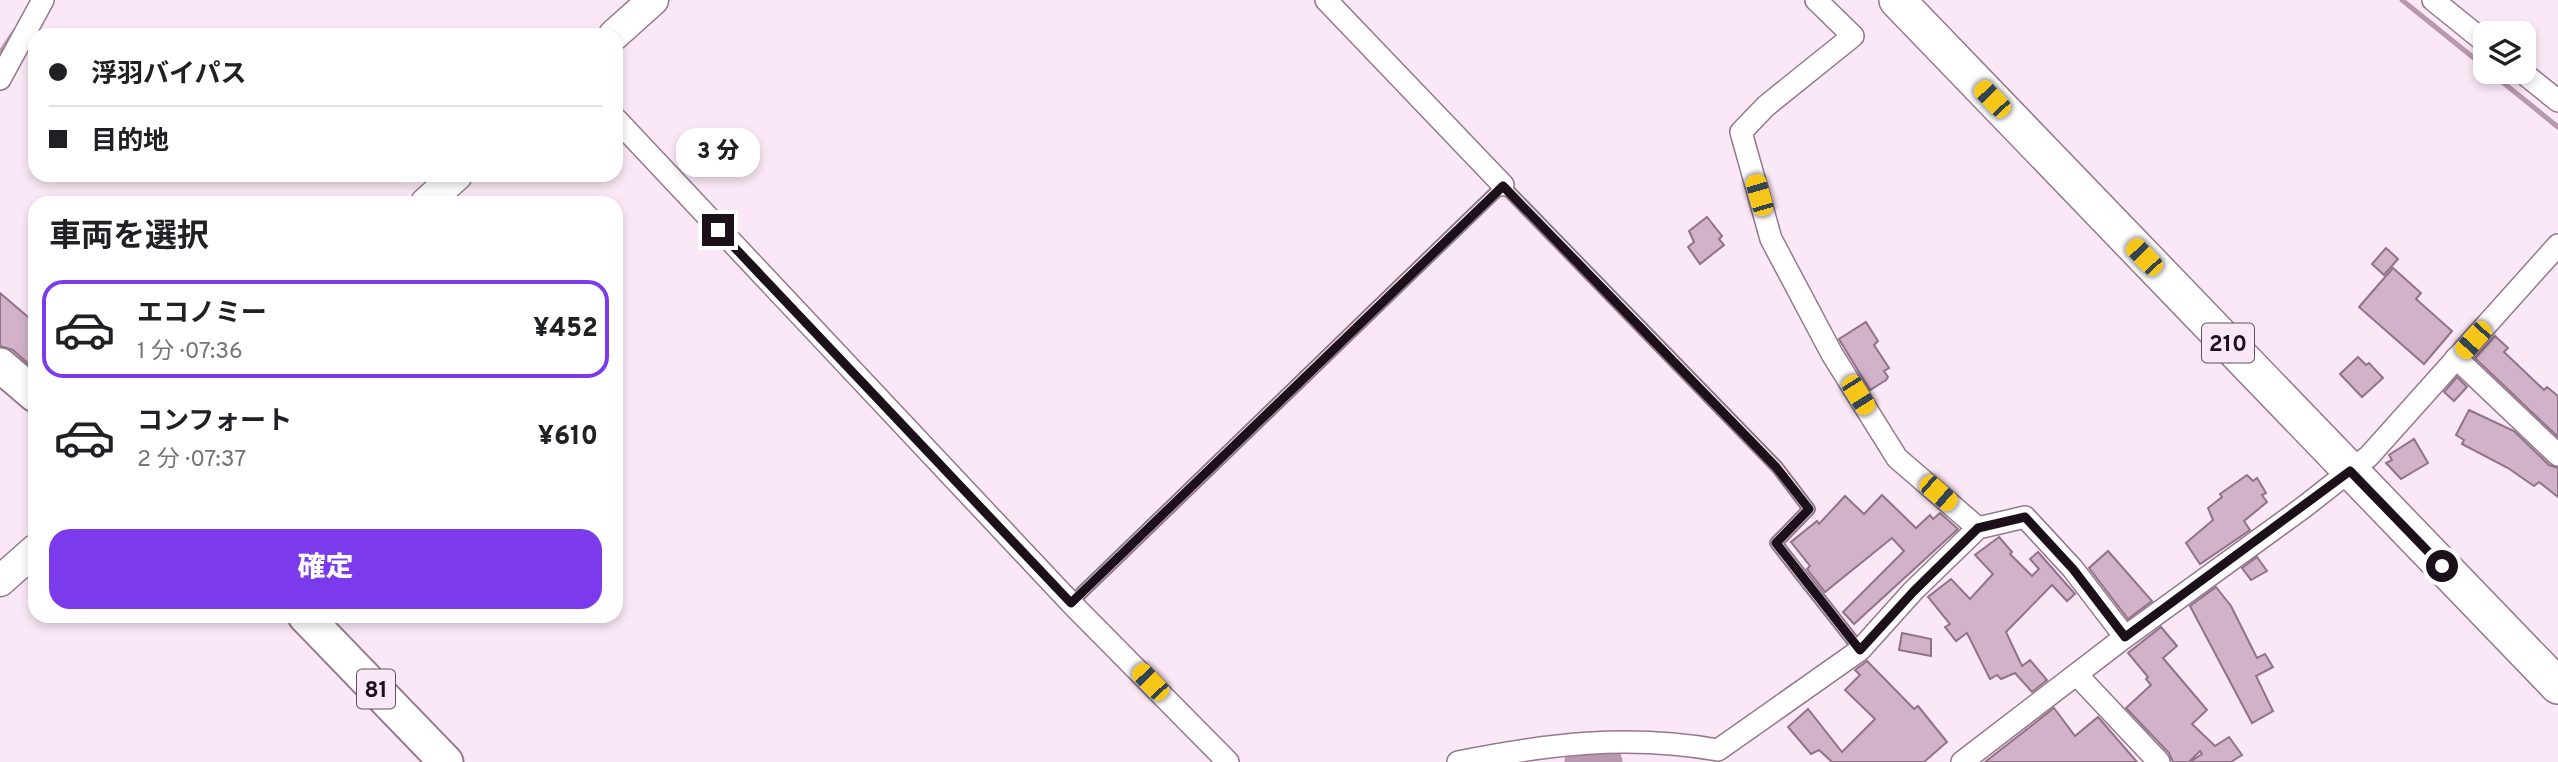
<!DOCTYPE html>
<html lang="ja">
<meta charset="utf-8">
<style>
body{margin:0;font-family:Overpass,"Noto Sans JP",sans-serif;background:#f6f6f6;color:#202124;height:100vh;display:flex;flex-direction:column;font-size:26px;white-space:nowrap}
*{box-sizing:border-box;margin:0}
p{font-size:23px;color:#757577}
.icon{flex:none;width:38px;height:38px;fill:none;stroke:currentColor;stroke-width:2;stroke-linecap:round;stroke-linejoin:round}
.map{position:relative;flex:1;overflow:hidden}
.details{position:absolute;left:28px;top:196px;width:595px;height:427px;display:flex;flex-direction:column;background:#fff;border-radius:21px;box-shadow:0 4px 10px #0003}
.details>*{flex:none}
.guide{position:absolute;left:28px;top:28px;width:595px;height:154px;border-radius:21px;box-shadow:0 4px 10px #0003;display:grid;align-content:center;height:154px;padding:0 21px;background:#fff}
.buttons{position:absolute;left:2473px;top:21px;display:grid;gap:14px}
.buttons a{display:grid;place-items:center;width:63px;height:63px;border-radius:14px;background:#fff;box-shadow:0 4px 10px #0003;font-size:35px}
.end{position:absolute;width:32px;height:32px;margin:-16px;border:9px solid #1c111a;background:#fff;box-shadow:0 0 0 4px #fff}
.from{border-radius:50%}
.bubble{position:absolute;height:49px;border-radius:21px;background:#fff;box-shadow:0 4px 10px #0003;font-size:23px;font-weight:800;line-height:49px;text-align:center}
.car{position:absolute;width:21px;height:42px;margin:-21px -10px;border-radius:9px;box-shadow:0 0 5px 2px #0007;background:linear-gradient(#f5c518 24%,#345 0 40%,#f5c518 0 76%,#345 0 86%,#f5c518 0)}
.guide b{display:flex;align-items:center;gap:24px;height:66px;font-size:26px}
.guide b+b{border-top:2px solid #e0e0e0}
.guide i{width:18px;height:18px;background:#202124}
ul{padding:0;list-style:none}
li{display:flex;align-items:center;gap:21px;height:98px;margin:0 14px 10px;padding:0 7px;border:4px solid transparent;border-radius:21px}
li div{flex:1}
li b{display:block;font-size:26px}
li em{font-style:normal;font-weight:800}
li.on{border-color:#7c3aed}
li>.icon{width:63px;height:63px;stroke-width:1.5}
h2{padding:0 21px;font-size:32px;line-height:84px}
.action{display:flex;gap:14px;margin-top:auto;padding:14px 21px}
.action a{flex:1;height:80px;border-radius:21px;background:#7c3aed;color:#fff;font-size:28px;font-weight:800;line-height:80px;text-align:center}
.map>svg:first-child{display:block}
.lines{fill:none;stroke-linecap:round;stroke-linejoin:round}
.stream{stroke:#b898af;stroke-width:5}
.river{stroke:#b898af;stroke-width:33}
.building{fill:#d1b2c9;stroke:#907389;stroke-width:2}
.service-casing{stroke:#95788d;stroke-width:14}
.minor-casing{stroke:#95788d;stroke-width:24}
.secondary-casing{stroke:#95788d;stroke-width:33}
.primary-casing{stroke:#95788d;stroke-width:37}
.trunk-casing{stroke:#95788d;stroke-width:38}
.service{stroke:#fff;stroke-width:10}
.minor{stroke:#fff;stroke-width:21}
.secondary{stroke:#fff;stroke-width:30}
.primary{stroke:#fff;stroke-width:33}
.trunk{stroke:#fff;stroke-width:35}
.route{stroke:#1c111a;stroke-width:9}
.labels{text-anchor:middle;stroke-width:5;stroke-linejoin:round;paint-order:stroke}
.shield{fill:#fbe8f6;stroke:#5f525c;stroke-width:2}
.shield-label{font-size:23px;font-weight:bold;fill:#1c111a}
</style>
<div class="map">
<svg width="2558" height="762" viewBox="0 0 2558 762">
<rect width="100%" height="100%" fill="#fbe8f6"/>
<g class="lines">
<!-- stream -->
<g class="stream">
<polyline points="2402,0 2485,67"/>
<polyline points="0,53 15,31"/>
<polyline points="2490,72 2558,127"/>
</g>
<!-- river -->
<polyline class="river" points="1581,762 1606,762"/>
</g>
<!-- building -->
<g class="building">
<polygon points="1707,217 1722,236 1719,239 1724,245 1700,264 1688,247 1694,242 1689,231"/>
<polygon points="2386,248 2398,259 2384,275 2372,264"/>
<polygon points="2393,268 2421,293 2416,299 2452,331 2424,364 2359,307"/>
<polygon points="0,293 35,323 35,370 13,350 0,346"/>
<polygon points="1866,322 1878,341 1874,345 1889,368 1884,371 1888,377 1886,380 1870,390 1839,339"/>
<polygon points="2495,336 2508,348 2504,352 2544,390 2547,387 2558,396 2558,437 2475,358"/>
<polygon points="2358,357 2366,365 2369,363 2383,378 2362,397 2340,374"/>
<polygon points="2457,377 2467,387 2454,401 2444,392"/>
<polygon points="2469,410 2514,431 2549,465 2558,468 2558,497 2539,482 2534,486 2508,468 2462,444 2464,440 2456,435"/>
<polygon points="2414,439 2428,463 2401,479 2386,463 2392,460 2389,455"/>
<polygon points="2247,475 2253,481 2257,478 2266,493 2262,495 2267,502 2244,521 2250,530 2200,564 2186,543 2213,520 2208,508 2222,497 2220,494"/>
<polygon points="1882,495 1916,528 1930,515 1933,519 1940,513 1958,529 1854,624 1843,612 1904,551 1892,538 1825,592 1807,569 1810,566 1791,542 1817,521 1819,524 1845,496 1864,514"/>
<polygon points="1999,537 2012,552 2010,554 2032,576 2039,569 2030,559 2038,552 2075,594 2067,601 2052,585 2006,632 2022,666 2030,660 2047,680 2032,692 2015,673 2001,679 1997,675 1990,679 1967,633 1956,641 1945,627 1950,624 1928,597 1951,579 1970,599 1993,574 1975,555"/>
<polygon points="2108,551 2152,601 2128,619 2089,568"/>
<polygon points="2257,557 2267,571 2251,580 2242,568"/>
<polygon points="2216,587 2231,606 2257,658 2265,654 2273,667 2256,676 2273,711 2252,723 2190,606"/>
<polygon points="2161,627 2177,646 2163,658 2207,710 2192,724 2215,746 2229,737 2242,755 2231,762 2190,762 2202,754 2200,751 2189,762 2173,762 2169,753 2126,708 2151,685 2146,679 2148,677 2128,653"/>
<polygon points="1902,633 1931,639 1931,656 1899,650"/>
<polygon points="1867,661 1914,709 1918,706 1947,742 1924,762 1832,762 1819,750 1811,754 1788,727 1808,709 1842,752 1875,719 1845,690 1860,675 1855,670"/>
<polygon points="2054,708 2075,736 2098,717 2137,762 1985,762"/>
</g>
<g class="lines">
<!-- service casing -->
<g class="service-casing">
<polyline id="service" points="1071,603 1503,185 1777,467 1809,509 1776,543 1860,650"/>
</g>
<!-- minor casing -->
<g class="minor-casing">
<g id="minor">
<polyline points="1326,0 1503,185"/>
<polyline points="1816,0 1853,36 1766,106 1741,132 1771,239 1832,354 1897,458 1978,528"/>
<polyline points="2433,0 2485,42"/>
<polyline points="2522,72 2558,101"/>
<polyline points="0,79 43,0"/>
<polyline points="616,119 1071,603 1228,762"/>
<polyline points="2456,358 2558,455"/>
<polyline points="2077,675 2159,762"/>
<path d="M1458 762C1548 744 1627 734 1718 750L1860 650 1913 591 1978 528 2025 517 2073 569 2125 637"/>
<polyline points="1962,762 2125,637 2304,507 2369,456 2558,245"/>
</g>
</g>
<!-- secondary casing -->
<g class="secondary-casing">
<g id="secondary">
<polyline points="614,35 653,0"/>
<polyline points="426,203 457,175"/>
<polyline points="0,581 35,550"/>
</g>
</g>
<!-- primary casing -->
<g class="primary-casing">
<g id="primary">
<polyline points="0,365 35,395"/>
<polyline points="305,616 446,762"/>
</g>
</g>
<!-- trunk casing -->
<g class="trunk-casing">
<polyline id="trunk" points="1897,0 2558,686"/>
</g>
<!-- service -->
<use href="#service" class="service"/>
<!-- minor -->
<use href="#minor" class="minor"/>
<!-- secondary -->
<use href="#secondary" class="secondary"/>
<!-- primary -->
<use href="#primary" class="primary"/>
<!-- trunk -->
<use href="#trunk" class="trunk"/>
</g>
<g class="lines">
<!-- route -->
<polyline class="route" points="718,230 1071,603 1503,186 1776,467 1809,509 1776,543 1860,650 1913,592 1978,528 2025,517 2073,569 2125,637 2350,471 2442,566"/>
</g>
<g class="labels">
<!-- shield labels -->
<g class="shield">
<rect x="2202" y="323.5" width="52" height="39" rx="5"/>
<rect x="357" y="669.5" width="38" height="39" rx="5"/>
</g>
<g class="shield-label">
<text x="2228" y="351">210</text>
<text x="376" y="697">81</text>
</g>
</g>
</svg>
<div class="buttons">
<a><svg class="icon" aria-label="layers" viewBox="0 0 24 24"><path d="M12 4l9 5-9 5-9-5zM3 14l9 5 9-5"/></svg></a>
</div>
<i class="end from" style="left:2442px;top:566px"></i>
<i class="end" style="left:718px;top:230px"></i>
<div class="bubble" style="left:676px;top:128px;width:84px">3 分</div>
<i class="car" style="left:1992px;top:99px;rotate:316deg"></i>
<i class="car" style="left:1759px;top:195px;rotate:344deg"></i>
<i class="car" style="left:2144px;top:257px;rotate:316deg"></i>
<i class="car" style="left:2473px;top:340px;rotate:222deg"></i>
<i class="car" style="left:1858px;top:395px;rotate:148deg"></i>
<i class="car" style="left:1938px;top:493px;rotate:131deg"></i>
<i class="car" style="left:1150px;top:682px;rotate:316deg"></i>
<div class="guide">
<b><i class="from"></i>浮羽バイパス</b>
<b><i></i>目的地</b>
</div>
<section class="details">
<h2>車両を選択</h2>
<ul>
<li class="on"><svg class="icon" aria-label="car" viewBox="0 0 24 24"><path d="M5 17H2v-5l4-1 3-4h7l3 4 3 1v5h-3M9 17h6M6 11h13"/><circle cx="7" cy="17" r="2"/><circle cx="17" cy="17" r="2"/></svg><div><b>エコノミー</b><p>1 分 · 07:36</p></div><em>¥452</em></li>
<li><svg class="icon" aria-label="car" viewBox="0 0 24 24"><path d="M5 17H2v-5l4-1 3-4h7l3 4 3 1v5h-3M9 17h6M6 11h13"/><circle cx="7" cy="17" r="2"/><circle cx="17" cy="17" r="2"/></svg><div><b>コンフォート</b><p>2 分 · 07:37</p></div><em>¥610</em></li>
</ul>
<div class="action"><a>確定</a></div>
</section>
</div>
